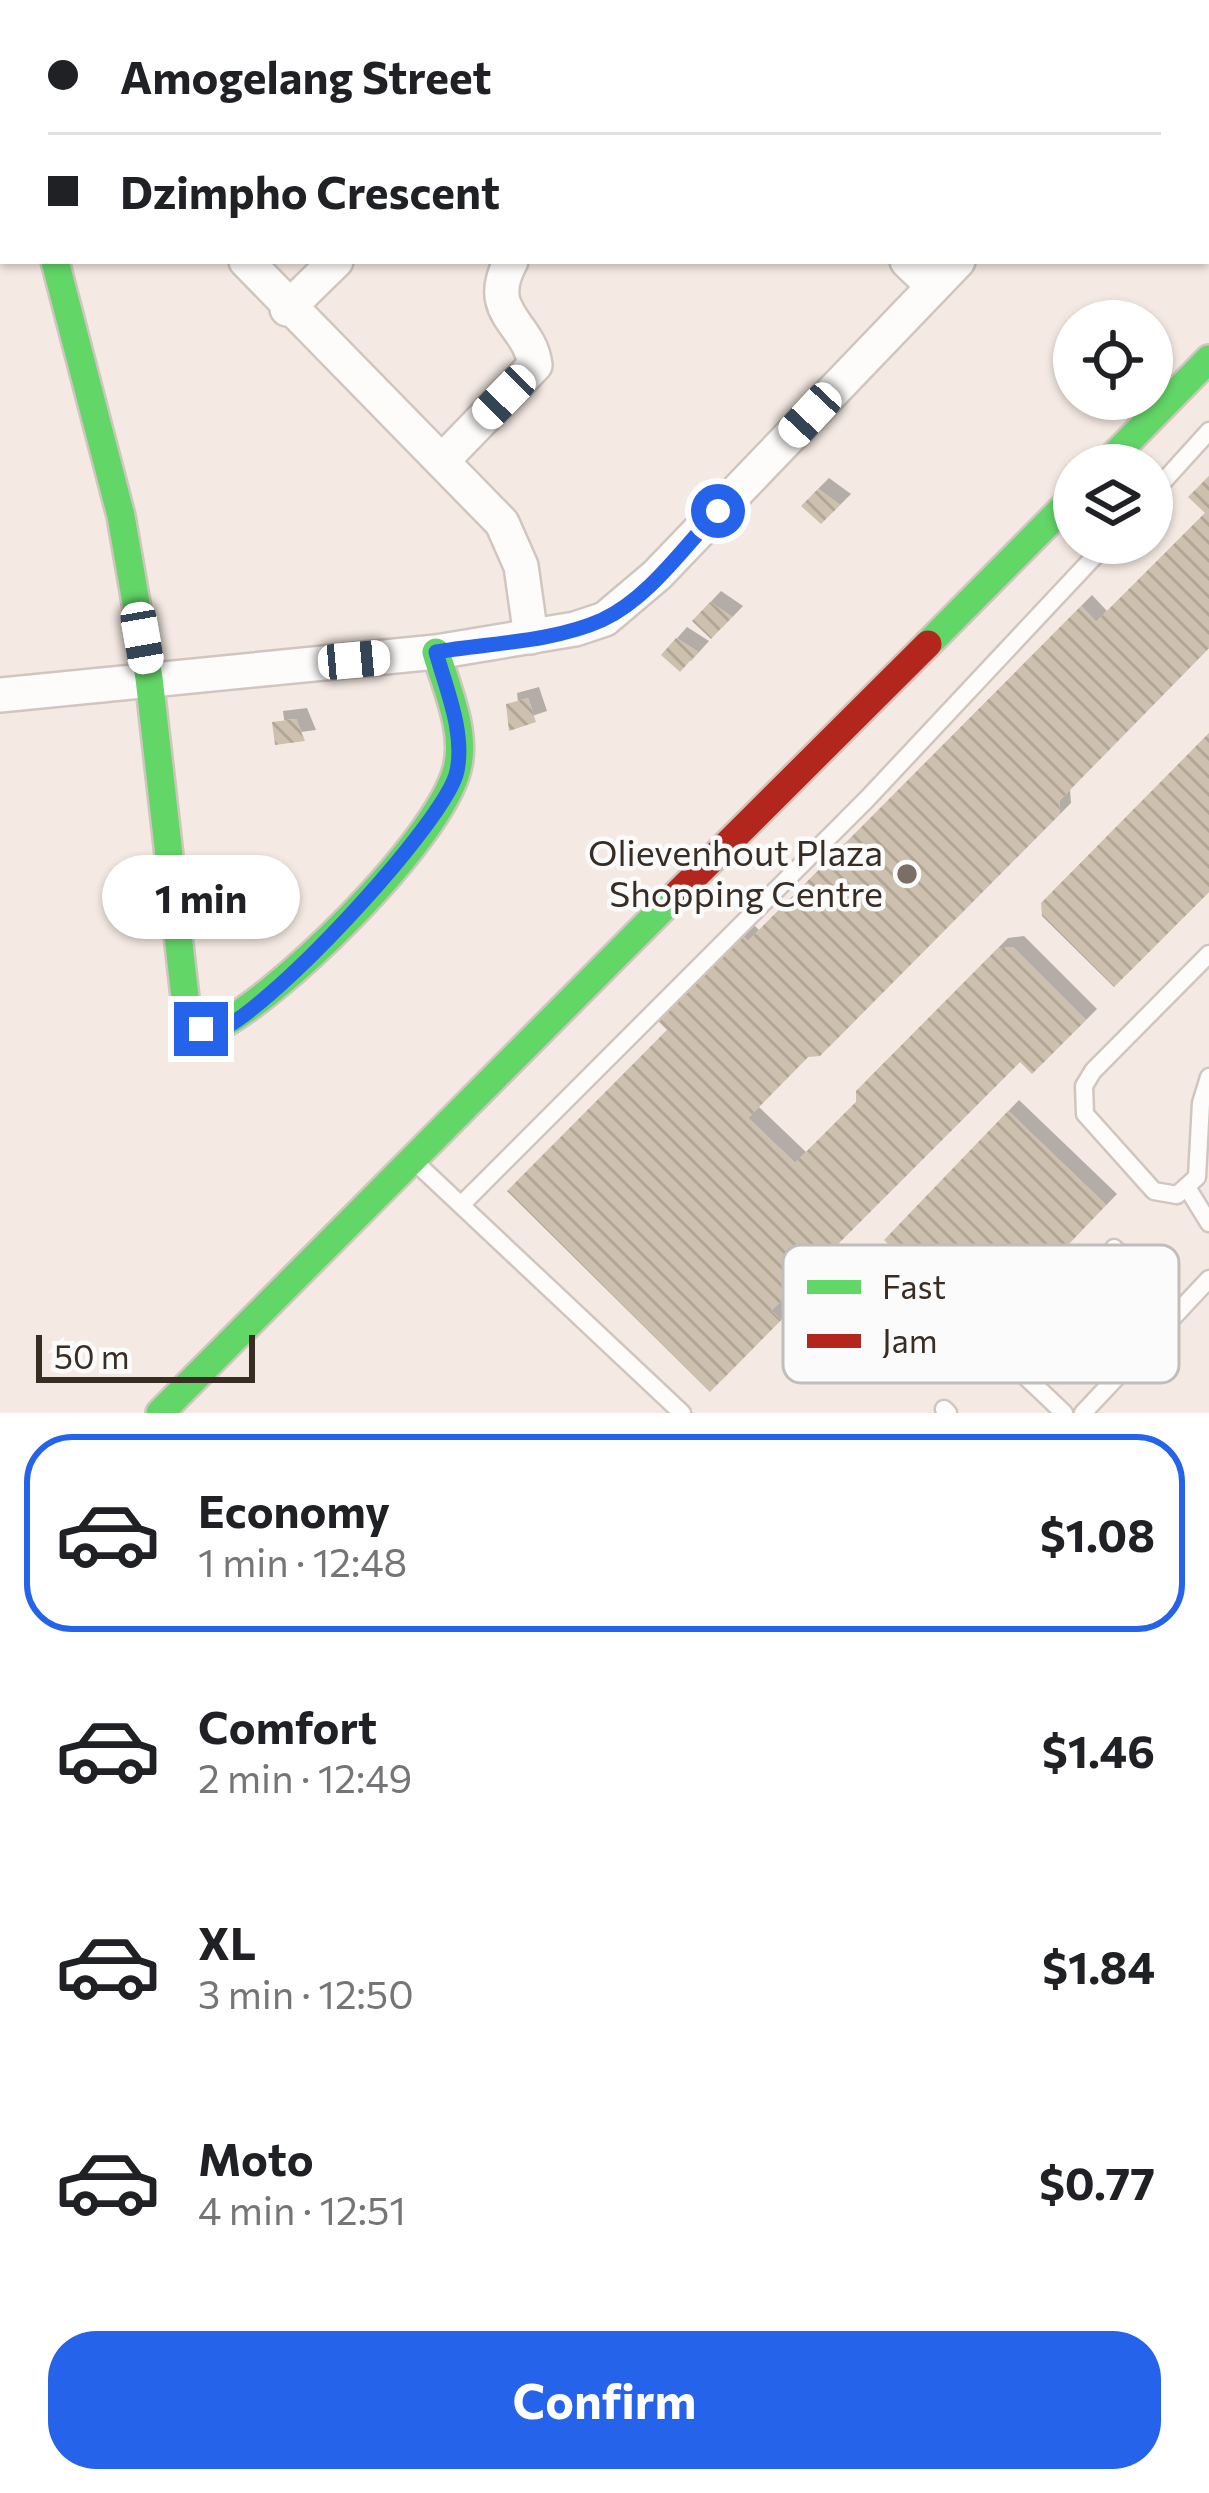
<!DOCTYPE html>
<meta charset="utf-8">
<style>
body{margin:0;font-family:Commissioner,sans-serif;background:#f6f6f6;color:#202124;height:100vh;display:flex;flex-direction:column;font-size:45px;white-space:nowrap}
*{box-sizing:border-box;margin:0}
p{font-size:39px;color:#757577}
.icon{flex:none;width:66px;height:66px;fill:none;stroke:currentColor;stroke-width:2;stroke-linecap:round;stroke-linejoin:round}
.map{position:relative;height:1413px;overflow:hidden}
.drawer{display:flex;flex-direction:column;background:#fff;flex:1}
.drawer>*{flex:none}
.hud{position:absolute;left:0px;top:0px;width:1209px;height:264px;box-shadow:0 3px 9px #0004;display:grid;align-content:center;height:264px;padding:0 48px;background:#fff}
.tools{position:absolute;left:1053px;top:300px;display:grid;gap:24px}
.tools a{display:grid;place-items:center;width:120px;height:120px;border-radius:50%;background:#fff;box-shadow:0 3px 9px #0004;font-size:60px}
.scale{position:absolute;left:36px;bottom:30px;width:219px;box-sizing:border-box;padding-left:12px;border:6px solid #382c23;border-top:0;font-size:33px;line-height:42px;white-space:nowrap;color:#382c23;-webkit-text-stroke:9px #fbfbfb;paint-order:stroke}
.end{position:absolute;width:54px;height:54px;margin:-27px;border:15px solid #2563eb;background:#fff;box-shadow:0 0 0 6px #fff}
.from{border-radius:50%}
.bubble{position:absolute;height:84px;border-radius:42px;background:#fff;box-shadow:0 3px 9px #0004;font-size:39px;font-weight:700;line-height:84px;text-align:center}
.car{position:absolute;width:36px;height:72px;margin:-36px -18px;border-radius:15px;box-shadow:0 0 9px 3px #0007;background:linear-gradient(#fff 24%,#345 0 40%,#fff 0 76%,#345 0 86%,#fff 0)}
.hud b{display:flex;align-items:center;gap:42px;height:114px;font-size:45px}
.hud b+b{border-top:3px solid #e0e0e0}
.hud i{width:30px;height:30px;background:#202124}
ul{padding:21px 0 0;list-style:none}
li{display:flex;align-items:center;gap:36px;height:198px;margin:0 24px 18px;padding:0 24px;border:6px solid transparent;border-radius:48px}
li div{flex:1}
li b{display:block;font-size:45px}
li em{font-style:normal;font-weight:700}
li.selected{border-color:#2563eb}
li>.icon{width:108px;height:108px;stroke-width:1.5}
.action{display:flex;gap:24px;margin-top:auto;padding:24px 48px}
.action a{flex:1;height:138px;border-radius:48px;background:#2563eb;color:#fff;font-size:48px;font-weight:700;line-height:138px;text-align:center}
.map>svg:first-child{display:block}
.building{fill:url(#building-back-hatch);filter:url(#shadow)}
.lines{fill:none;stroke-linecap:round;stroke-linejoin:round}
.lane-casing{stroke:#d1c6bf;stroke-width:21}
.street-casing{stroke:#d1c6bf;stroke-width:38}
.fast-casing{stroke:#d1c6bf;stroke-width:32}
.jam-casing{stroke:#d1c6bf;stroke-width:32}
.lane{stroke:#fefcfb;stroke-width:16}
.street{stroke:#fefcfb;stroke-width:33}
.fast{stroke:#63d668;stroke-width:27}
.jam{stroke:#b3261e;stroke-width:27}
.route{stroke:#2563eb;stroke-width:15}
.poi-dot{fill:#7a6e66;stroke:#fbfbfb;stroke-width:4.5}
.labels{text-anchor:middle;stroke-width:9;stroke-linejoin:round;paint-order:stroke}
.poi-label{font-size:36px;fill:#382c23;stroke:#fbfbfb;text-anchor:end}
.key{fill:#fbfbfb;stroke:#c0bdba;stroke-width:3}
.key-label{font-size:33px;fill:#382c23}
</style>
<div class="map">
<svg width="1209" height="1413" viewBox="0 0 1209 1413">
<defs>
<pattern id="building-back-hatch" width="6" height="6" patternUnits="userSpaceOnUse" patternTransform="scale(3)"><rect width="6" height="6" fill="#cdc0ae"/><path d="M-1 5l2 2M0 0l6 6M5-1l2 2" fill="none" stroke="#b1a595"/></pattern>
<filter id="shadow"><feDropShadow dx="11" dy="-11" stdDeviation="0" flood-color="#0004"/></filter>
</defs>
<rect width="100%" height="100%" fill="#f5eae3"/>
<!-- building -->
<g class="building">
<polygon points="1209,476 1209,648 1059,801 1060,814 820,1056 808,1057 748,1118 795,1163 856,1102 856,1091 997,949 1013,947 1086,1020 1032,1074 1020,1062 771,1311 781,1320 710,1392 507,1191 667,1030 657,1020 742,935 748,941 1081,606 1096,622 1205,513 1188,497"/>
<polygon points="818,489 840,505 821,524 801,506"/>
<polygon points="710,602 732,617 711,639 692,621"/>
<polygon points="676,638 698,652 680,672 661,655"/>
<polygon points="528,698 536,722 509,731 506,704"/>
<polygon points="296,719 305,741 275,745 272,722"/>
<polygon points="1209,733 1209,892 1114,987 1042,916 1041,903"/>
<polygon points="1008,1111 1106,1205 982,1334 884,1240"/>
</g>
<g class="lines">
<!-- lane casing -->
<g class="lane-casing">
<g id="lane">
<polyline points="1152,494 1209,431"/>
<polyline points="1209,954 1093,1071 1084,1086 1085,1114 1154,1191 1177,1195 1197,1177 1201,1103 1209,1077"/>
<polyline points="414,1161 682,1413"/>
<polyline points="1188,1189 1209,1223"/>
<polyline points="462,1204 867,799 1107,543"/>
<polyline points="1114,1248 1179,1311"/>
<polyline points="1060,1302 1127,1366"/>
<polyline points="1005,1357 1064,1413"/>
<polyline points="944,1409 948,1413"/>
<polyline points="1083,1413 1209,1279"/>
</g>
</g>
<!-- street casing -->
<g class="street-casing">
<g id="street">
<polyline points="635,0 638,3"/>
<polyline points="595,3 598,0"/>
<polyline points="1185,3 1187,0"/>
<polyline points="0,92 3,97"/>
<polyline points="246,261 502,523 521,566 531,637"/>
<polyline points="907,261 933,286"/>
<polyline points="287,309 336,261"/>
<path d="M442 461 535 365C530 323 482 314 511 261"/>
<polyline points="0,695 436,652 575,629 605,619 657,575 958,261"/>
</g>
</g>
<!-- fast casing -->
<g class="fast-casing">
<g id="fast">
<path d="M55 261 121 516 149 678 186 1006 206 1033C274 1004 439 841 457 769 467 732 446 687 436 652"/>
<polyline points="1105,465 1209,359"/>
<polyline points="928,644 1074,497"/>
<polyline points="160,1413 678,893"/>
</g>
</g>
<!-- jam casing -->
<g class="jam-casing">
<polyline id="jam" points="678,893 928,644"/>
</g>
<!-- lane -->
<use href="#lane" class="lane"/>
<!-- street -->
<use href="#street" class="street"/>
<!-- fast -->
<use href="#fast" class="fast"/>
<!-- jam -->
<use href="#jam" class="jam"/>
</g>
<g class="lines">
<!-- route -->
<path class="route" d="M201 1029 213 1033C263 1019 447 821 457 771 465 732 446 689 436 652 489 643 553 642 602 620 648 599 684 547 718 511"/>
</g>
<!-- markers -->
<circle class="poi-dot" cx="907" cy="874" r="12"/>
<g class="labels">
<!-- poi labels -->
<g class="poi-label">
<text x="883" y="866">Olievenhout Plaza<tspan x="883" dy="41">Shopping Centre</tspan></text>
</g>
</g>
<!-- legend -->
<rect x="783" y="1245" width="396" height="138" rx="18" class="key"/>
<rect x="807" y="1280" width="54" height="14" fill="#63d668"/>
<rect x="807" y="1334" width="54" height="14" fill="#b3261e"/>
<g class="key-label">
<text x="882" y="1299">Fast</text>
<text x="882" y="1353">Jam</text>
</g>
</svg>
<div class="tools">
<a><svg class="icon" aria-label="locate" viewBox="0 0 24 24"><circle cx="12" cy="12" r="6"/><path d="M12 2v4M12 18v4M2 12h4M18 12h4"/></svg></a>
<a><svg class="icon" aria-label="layers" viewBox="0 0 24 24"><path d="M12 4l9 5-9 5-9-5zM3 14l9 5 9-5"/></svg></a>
</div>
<div class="scale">50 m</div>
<i class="end from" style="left:718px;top:511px"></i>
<i class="end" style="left:201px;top:1029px"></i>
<div class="bubble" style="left:102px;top:855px;width:198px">1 min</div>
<i class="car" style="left:504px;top:397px;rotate:224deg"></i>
<i class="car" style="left:810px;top:415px;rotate:223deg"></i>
<i class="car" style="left:142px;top:638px;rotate:170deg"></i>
<i class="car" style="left:354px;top:660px;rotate:85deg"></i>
<div class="hud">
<b><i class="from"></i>Amogelang Street</b>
<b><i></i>Dzimpho Crescent</b>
</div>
</div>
<section class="drawer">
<ul>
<li class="selected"><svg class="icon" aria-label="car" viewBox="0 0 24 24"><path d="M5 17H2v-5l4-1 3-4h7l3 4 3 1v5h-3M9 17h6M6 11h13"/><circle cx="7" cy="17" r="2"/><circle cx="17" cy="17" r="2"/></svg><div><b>Economy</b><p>1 min · 12:48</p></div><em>$1.08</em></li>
<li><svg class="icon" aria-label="car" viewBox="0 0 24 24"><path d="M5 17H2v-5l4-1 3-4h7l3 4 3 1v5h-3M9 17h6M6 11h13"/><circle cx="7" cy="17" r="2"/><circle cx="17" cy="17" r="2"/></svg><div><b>Comfort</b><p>2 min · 12:49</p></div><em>$1.46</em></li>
<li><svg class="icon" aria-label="car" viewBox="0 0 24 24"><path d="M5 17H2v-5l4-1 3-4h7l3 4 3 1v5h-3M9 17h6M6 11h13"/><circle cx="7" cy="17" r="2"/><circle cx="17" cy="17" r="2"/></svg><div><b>XL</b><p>3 min · 12:50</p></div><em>$1.84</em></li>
<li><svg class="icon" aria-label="car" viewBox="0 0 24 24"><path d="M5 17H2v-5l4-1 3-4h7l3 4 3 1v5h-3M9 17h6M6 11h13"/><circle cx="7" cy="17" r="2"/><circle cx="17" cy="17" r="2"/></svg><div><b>Moto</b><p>4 min · 12:51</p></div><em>$0.77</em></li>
</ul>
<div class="action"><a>Confirm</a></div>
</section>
